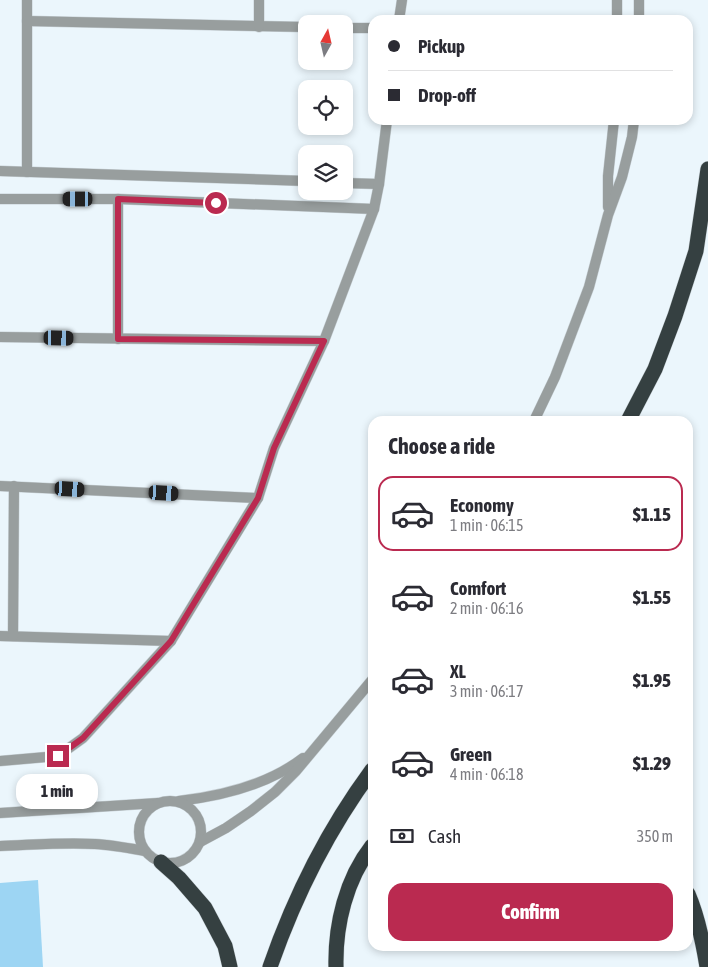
<!DOCTYPE html>
<meta charset="utf-8">
<style>
body{margin:0;font-family:"Asap Condensed",sans-serif;background:#f2f2f3;color:#2b2b33;height:100vh;display:flex;flex-direction:column;font-size:19px;white-space:nowrap}
*{box-sizing:border-box;margin:0}
p{font-size:16px;color:#7c7c81}
.icon{flex:none;width:28px;height:28px;fill:none;stroke:currentColor;stroke-width:2;stroke-linecap:round;stroke-linejoin:round}
.map{position:relative;flex:1;overflow:hidden}
.side{position:absolute;left:368px;top:416px;width:325px;height:535px;display:flex;flex-direction:column;background:#fff;border-radius:15px;box-shadow:0 2px 8px #0003}
.side>*{flex:none}
.banner{position:absolute;left:368px;top:15px;width:325px;height:110px;border-radius:15px;box-shadow:0 2px 8px #0003;display:grid;align-content:center;height:110px;padding:0 20px;background:#fff}
.needle{width:32px;rotate:8deg}
.buttons{position:absolute;left:298px;top:15px;display:grid;gap:10px}
.buttons a{display:grid;place-items:center;width:55px;height:55px;border-radius:10px;background:#fff;box-shadow:0 2px 8px #0003;font-size:25px}
.end{position:absolute;width:22px;height:22px;margin:-11px;border:6px solid #ba2a50;background:#fff;box-shadow:0 0 0 2px #fff}
.from{border-radius:50%}
.bubble{position:absolute;height:35px;border-radius:15px;background:#fff;box-shadow:0 2px 8px #0003;font-size:16px;font-weight:800;line-height:35px;text-align:center}
.car{position:absolute;width:15px;height:30px;margin:-15px -8px;border-radius:6px;box-shadow:0 0 4px 1px #0007;background:linear-gradient(#222 24%,#8ab4d8 0 40%,#222 0 76%,#8ab4d8 0 86%,#222 0)}
.banner b{display:flex;align-items:center;gap:18px;height:48px;font-size:19px}
.banner b+b{border-top:1px solid #e1e1e2}
.banner i{width:12px;height:12px;background:#2b2b33}
ul{padding:0;list-style:none}
li{display:flex;align-items:center;gap:15px;height:75px;margin:0 10px 8px;padding:0 10px;border:2px solid transparent;border-radius:15px}
li div{flex:1}
li b{display:block;font-size:19px}
li em{font-style:normal;font-weight:800}
li.active{border-color:#ba2a50}
li>.icon{width:45px;height:45px;stroke-width:1.5}
h2{padding:0 20px;font-size:22px;line-height:60px}
.pay{display:flex;align-items:center;gap:12px;height:55px;padding:0 20px;font-size:19px}
.pay p{margin-inline-start:auto}
.cta{display:flex;gap:10px;margin-top:auto;padding:10px 20px}
.cta a{flex:1;height:58px;border-radius:15px;background:#ba2a50;color:#fff;font-size:20px;font-weight:800;line-height:58px;text-align:center}
.map>svg:first-child{display:block}
.green{fill:#9dd5f3}
.lines{fill:none;stroke-linecap:round;stroke-linejoin:round}
.minor-casing{stroke:#c7d0d5;stroke-width:11}
.tertiary-casing{stroke:#c7d0d5;stroke-width:11}
.motorway-casing{stroke:#c7d0d5;stroke-width:16}
.minor{stroke:#989e9e;stroke-width:10}
.tertiary{stroke:#989e9e;stroke-width:10}
.motorway{stroke:#354041;stroke-width:15}
.route{stroke:#ba2a50;stroke-width:6}
</style>
<div class="map">
<svg width="708" height="967" viewBox="0 0 708 967">
<rect width="100%" height="100%" fill="#ebf6fc"/>
<!-- green -->
<polygon class="green" points="38,880 43,967 0,967 0,883"/>
<g class="lines">
<!-- minor casing -->
<g class="minor-casing">
<g id="minor">
<polyline points="27,0 27,172"/>
<polyline points="399,20 402,0"/>
<polyline points="27,21 306,27"/>
<polyline points="259,27 259,0"/>
<polyline points="344,28 372,28"/>
<polyline points="0,171 306,181"/>
<polyline points="344,183 379,184"/>
<polyline points="0,199 118,199 374,209"/>
<polyline points="118,199 118,339"/>
<polyline points="0,337 324,341"/>
<polyline points="0,486 258,498"/>
<polyline points="0,636 171,641"/>
<polyline points="13,636 14,486"/>
<polyline points="0,761 58,756 83,738 171,641 258,498 274,448 324,341 374,209 379,184 387,120"/>
<polyline points="0,813 158,803"/>
<path d="M0 846C31 845 63 842 95 844 112 845 128 848 145 851"/>
</g>
</g>
<!-- tertiary casing -->
<g class="tertiary-casing">
<g id="tertiary">
<polyline points="617,0 617,20"/>
<polyline points="639,0 639,20"/>
<polyline points="608,207 608,176 614,120"/>
<polyline points="534,421 555,377 589,287 608,215 622,177 632,137 634,120"/>
<path d="M179 801C222 796 268 785 303 758"/>
<circle cx="170" cy="832" r="31"/>
<polyline points="200,842 226,828 251,811 275,792 296,771 372,680"/>
</g>
</g>
<!-- motorway casing -->
<g class="motorway-casing">
<g id="motorway">
<polyline points="628,421 655,369 675,316 696,251 708,169"/>
<polyline points="161,862 179,878 205,908 225,946 230,967"/>
<path d="M688 894C698 917 703 942 707 967"/>
<path d="M270 967C295 895 327 831 372 770"/>
<path d="M336 967C335 925 346 879 372 846"/>
</g>
</g>
<!-- minor -->
<use href="#minor" class="minor"/>
<!-- tertiary -->
<use href="#tertiary" class="tertiary"/>
<!-- motorway -->
<use href="#motorway" class="motorway"/>
</g>
<g class="lines">
<!-- route -->
<polyline class="route" points="58,756 83,738 171,641 258,498 274,448 324,341 118,339 118,199 216,203"/>
</g>
</svg>
<div class="buttons">
<a><svg class="needle" viewBox="-14 -14 28 28"><path d="M0-13l5 13h-10z" fill="#e53935"/><path d="M0 13l5-13h-10z" fill="#7c7c81"/></svg></a>
<a><svg class="icon" aria-label="locate" viewBox="0 0 24 24"><circle cx="12" cy="12" r="6"/><path d="M12 2v4M12 18v4M2 12h4M18 12h4"/></svg></a>
<a><svg class="icon" aria-label="layers" viewBox="0 0 24 24"><path d="M12 4l9 5-9 5-9-5zM3 14l9 5 9-5"/></svg></a>
</div>
<i class="end from" style="left:216px;top:203px"></i>
<i class="end" style="left:58px;top:756px"></i>
<div class="bubble" style="left:16px;top:774px;width:82px">1 min</div>
<i class="car" style="left:78px;top:199px;rotate:270deg"></i>
<i class="car" style="left:59px;top:338px;rotate:91deg"></i>
<i class="car" style="left:70px;top:489px;rotate:93deg"></i>
<i class="car" style="left:164px;top:493px;rotate:93deg"></i>
<div class="banner">
<b><i class="from"></i>Pickup</b>
<b><i></i>Drop-off</b>
</div>
<section class="side">
<h2>Choose a ride</h2>
<ul>
<li class="active"><svg class="icon" aria-label="car" viewBox="0 0 24 24"><path d="M5 17H2v-5l4-1 3-4h7l3 4 3 1v5h-3M9 17h6M6 11h13"/><circle cx="7" cy="17" r="2"/><circle cx="17" cy="17" r="2"/></svg><div><b>Economy</b><p>1 min · 06:15</p></div><em>$1.15</em></li>
<li><svg class="icon" aria-label="car" viewBox="0 0 24 24"><path d="M5 17H2v-5l4-1 3-4h7l3 4 3 1v5h-3M9 17h6M6 11h13"/><circle cx="7" cy="17" r="2"/><circle cx="17" cy="17" r="2"/></svg><div><b>Comfort</b><p>2 min · 06:16</p></div><em>$1.55</em></li>
<li><svg class="icon" aria-label="car" viewBox="0 0 24 24"><path d="M5 17H2v-5l4-1 3-4h7l3 4 3 1v5h-3M9 17h6M6 11h13"/><circle cx="7" cy="17" r="2"/><circle cx="17" cy="17" r="2"/></svg><div><b>XL</b><p>3 min · 06:17</p></div><em>$1.95</em></li>
<li><svg class="icon" aria-label="car" viewBox="0 0 24 24"><path d="M5 17H2v-5l4-1 3-4h7l3 4 3 1v5h-3M9 17h6M6 11h13"/><circle cx="7" cy="17" r="2"/><circle cx="17" cy="17" r="2"/></svg><div><b>Green</b><p>4 min · 06:18</p></div><em>$1.29</em></li>
</ul>
<div class="pay"><svg class="icon" aria-label="cash" viewBox="0 0 24 24"><path d="M3 7h18v10H3z"/><circle cx="12" cy="12" r="2"/></svg>Cash<p>350 m</p></div>
<div class="cta"><a>Confirm</a></div>
</section>
</div>
